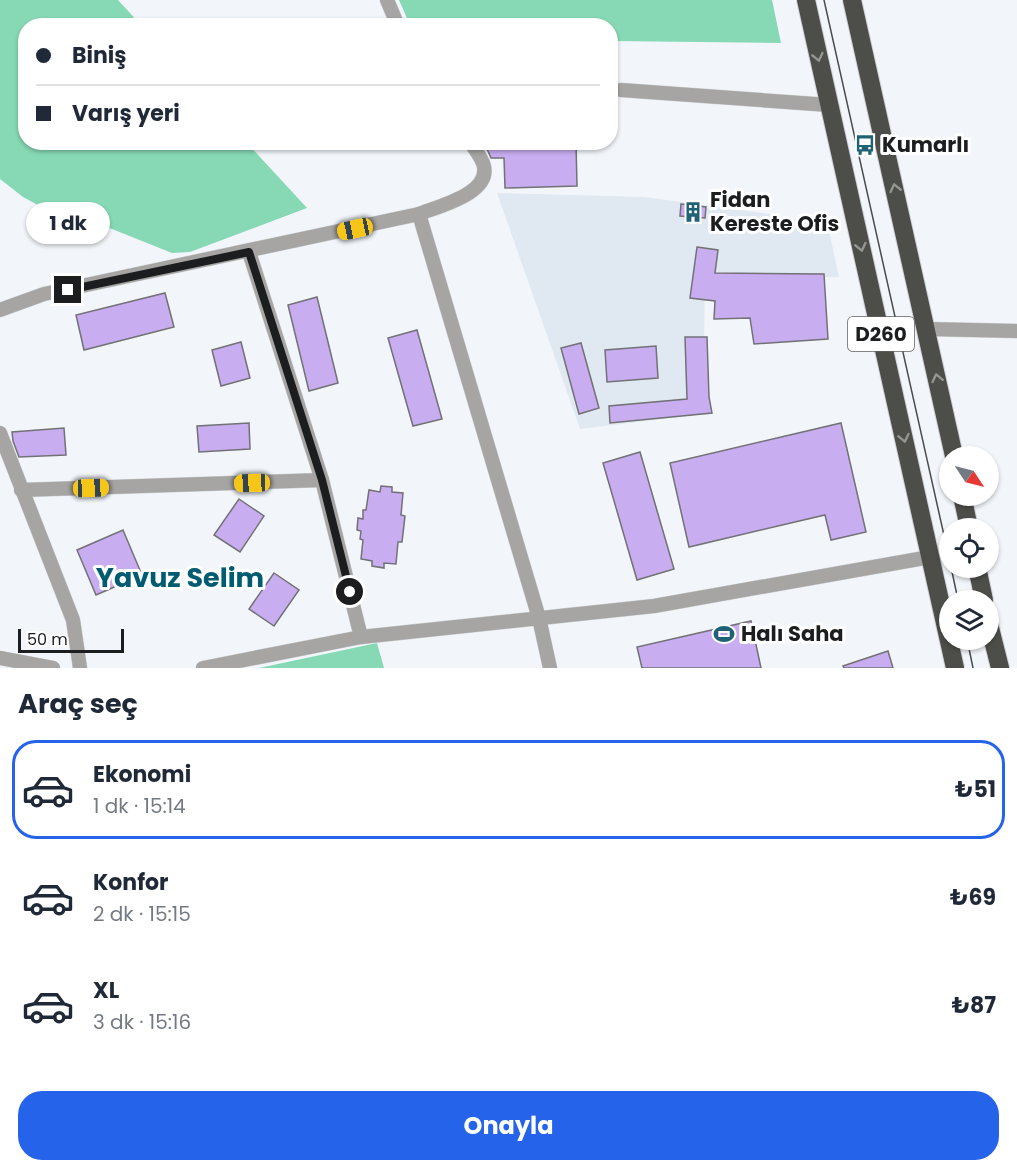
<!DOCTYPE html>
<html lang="tr">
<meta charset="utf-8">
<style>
body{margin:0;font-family:Poppins,sans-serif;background:#f2f2f3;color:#1f2937;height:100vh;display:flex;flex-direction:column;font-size:22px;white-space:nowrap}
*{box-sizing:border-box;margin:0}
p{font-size:20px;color:#747a83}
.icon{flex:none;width:33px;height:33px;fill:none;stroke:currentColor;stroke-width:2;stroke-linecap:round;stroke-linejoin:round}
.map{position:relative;height:668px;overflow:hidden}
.drawer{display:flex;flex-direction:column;background:#fff;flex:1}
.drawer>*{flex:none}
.hud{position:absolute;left:18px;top:18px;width:600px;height:132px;border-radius:24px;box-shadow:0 2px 4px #0004;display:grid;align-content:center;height:132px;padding:0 18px;background:#fff}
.needle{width:39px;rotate:125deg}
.buttons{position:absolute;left:939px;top:446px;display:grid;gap:12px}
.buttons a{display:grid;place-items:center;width:60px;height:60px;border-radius:50%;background:#fff;box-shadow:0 2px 4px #0004;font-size:30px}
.scale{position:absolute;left:18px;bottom:15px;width:106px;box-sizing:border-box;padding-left:6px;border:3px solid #1c1d1f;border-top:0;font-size:16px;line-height:21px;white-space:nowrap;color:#1c1d1f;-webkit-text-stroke:4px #fff;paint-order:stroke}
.end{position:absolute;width:27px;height:27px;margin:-14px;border:8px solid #1c1d1f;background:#fff;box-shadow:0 0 0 3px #fff}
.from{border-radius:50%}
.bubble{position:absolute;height:42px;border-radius:21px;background:#fff;box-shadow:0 2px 4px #0004;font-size:20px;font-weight:700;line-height:42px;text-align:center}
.car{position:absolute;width:18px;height:36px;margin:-18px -9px;border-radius:8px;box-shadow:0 0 4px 2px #0007;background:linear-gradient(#f5c518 24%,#345 0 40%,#f5c518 0 76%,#345 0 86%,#f5c518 0)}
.hud b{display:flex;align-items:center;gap:21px;height:57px;font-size:22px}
.hud b+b{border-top:2px solid #e0e1e3}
.hud i{width:15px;height:15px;background:#1f2937}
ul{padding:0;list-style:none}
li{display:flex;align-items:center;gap:18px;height:99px;margin:0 12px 9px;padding:0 6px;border:3px solid transparent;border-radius:24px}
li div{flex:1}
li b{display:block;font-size:22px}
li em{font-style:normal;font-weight:700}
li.selected{border-color:#2563eb}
li>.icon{width:54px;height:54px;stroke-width:1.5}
h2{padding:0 18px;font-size:27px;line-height:72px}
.cta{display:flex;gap:12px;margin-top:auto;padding:12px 18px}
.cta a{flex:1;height:69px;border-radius:24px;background:#2563eb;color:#fff;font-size:24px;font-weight:700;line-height:69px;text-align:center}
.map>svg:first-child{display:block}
.built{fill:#e0e9f2}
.green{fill:#87d9b5}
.building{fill:#c8adf1;stroke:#727175;stroke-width:1.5}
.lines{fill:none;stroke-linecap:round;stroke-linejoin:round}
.minor-casing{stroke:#d0d3d7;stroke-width:15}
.highway-casing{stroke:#d0d3d7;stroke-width:20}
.minor{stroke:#a6a5a3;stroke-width:14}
.highway{stroke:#4d4d49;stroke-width:18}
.tram{stroke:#4a4c4e;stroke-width:1.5}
.oneway{stroke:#949492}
.route{stroke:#1c1d1f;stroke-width:8}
.labels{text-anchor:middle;stroke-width:6;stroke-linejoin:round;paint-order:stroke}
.shield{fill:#fff;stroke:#606162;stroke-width:1.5}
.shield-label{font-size:20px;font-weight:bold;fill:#1c1d1f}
.poi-label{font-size:21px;font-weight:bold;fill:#1c1d1f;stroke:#fff;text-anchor:start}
.district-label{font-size:27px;font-weight:bold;fill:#025c71;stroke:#fff}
</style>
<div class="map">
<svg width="1017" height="668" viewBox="0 0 1017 668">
<rect width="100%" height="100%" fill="#f2f6fa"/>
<!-- built -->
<polygon class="built" points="497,193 645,197 769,214 828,226 839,277 705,279 703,414 580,429"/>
<!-- green -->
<g class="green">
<polygon points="0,0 118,0 141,25 26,26 26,142 247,143 307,208 190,252 172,253 107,227 47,210 23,197 0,179"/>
<polygon points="399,0 772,0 781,43 611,41 610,26 410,25"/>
<polygon points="377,643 384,668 259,668"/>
</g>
<!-- building -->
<g class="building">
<polygon points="484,142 576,142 577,186 505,188 504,158 491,158"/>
<polygon points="681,204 706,207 705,218 680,216"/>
<polygon points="697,247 718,250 715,273 824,274 828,339 754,344 750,318 714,319 715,301 690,298"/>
<polygon points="165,293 174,327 84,350 76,315"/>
<polygon points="317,297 338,383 309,391 288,305"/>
<polygon points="417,330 442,419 413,426 388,338"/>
<polygon points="685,337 707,337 709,397 712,413 610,423 609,406 687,399"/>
<polygon points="241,342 250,378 221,386 212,350"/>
<polygon points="581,343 599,408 579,414 561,348"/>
<polygon points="656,346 658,378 607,382 605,350"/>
<polygon points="249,423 250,449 199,452 197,426"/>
<polygon points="841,423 866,532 831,540 825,515 689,547 670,463"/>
<polygon points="64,428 66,455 19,457 13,441 12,432"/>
<polygon points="640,452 674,569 637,580 603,463"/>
<polygon points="381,486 392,487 392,492 403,493 401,515 405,516 402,542 398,542 396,564 384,563 384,568 372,566 372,561 361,559 363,540 360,539 361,531 357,530 358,518 363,519 363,510 366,510 369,490 380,492"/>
<polygon points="239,499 264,516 240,552 214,535"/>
<polygon points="123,530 142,575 96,595 77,550"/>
<polygon points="274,573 299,590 274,626 249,609"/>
<polygon points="751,621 761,668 642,668 637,647"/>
<polygon points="888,651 893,668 844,668 843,666"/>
</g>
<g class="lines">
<!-- minor casing -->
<g class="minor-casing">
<g id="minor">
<polyline points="387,0 398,26"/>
<polyline points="621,90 829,105"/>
<polyline points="419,214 539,618 550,668"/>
<polyline points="249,252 322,480 361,637"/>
<path d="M0 310 44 294 419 214C439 206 494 193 483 163 480 156 475 149 470 142"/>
<polyline points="927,329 1017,331"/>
<polyline points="0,433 73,620 80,668"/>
<polyline points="21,490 322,480"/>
<polyline points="0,658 53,668"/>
<polyline points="203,668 361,637 654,606 930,557"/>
</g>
</g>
<!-- highway casing -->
<g class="highway-casing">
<g id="highway">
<polyline points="806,0 955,668"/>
<polyline points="852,0 954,456"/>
<polyline points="962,495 969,528"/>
<polyline points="977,567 984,600"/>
<polyline points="988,620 1000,668"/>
</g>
</g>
<!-- minor -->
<use href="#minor" class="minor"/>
<!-- highway -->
<use href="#highway" class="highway"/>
<!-- tram -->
<g class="tram">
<polyline points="824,0 950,562"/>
<polyline points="951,567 958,600"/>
<polyline points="967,639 973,668"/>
</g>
</g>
<!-- one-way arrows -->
<defs><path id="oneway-chevron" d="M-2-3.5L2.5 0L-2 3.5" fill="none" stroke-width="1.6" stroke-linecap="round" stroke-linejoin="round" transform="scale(1.5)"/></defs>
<g class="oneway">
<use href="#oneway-chevron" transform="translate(818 57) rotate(77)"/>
<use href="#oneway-chevron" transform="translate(895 188) rotate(-103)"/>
<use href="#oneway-chevron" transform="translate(861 247) rotate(77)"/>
<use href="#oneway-chevron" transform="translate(937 378) rotate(-102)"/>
<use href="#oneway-chevron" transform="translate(904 438) rotate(78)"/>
</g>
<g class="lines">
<!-- route -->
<polyline class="route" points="68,290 249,252 322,480 350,592"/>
</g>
<!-- icons -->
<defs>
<g id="bus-bare" transform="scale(1.62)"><path d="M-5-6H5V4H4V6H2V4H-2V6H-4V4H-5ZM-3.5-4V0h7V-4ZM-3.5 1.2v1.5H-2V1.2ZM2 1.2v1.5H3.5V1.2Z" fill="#1f6275" stroke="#fff" stroke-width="2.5" paint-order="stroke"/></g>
<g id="building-bare" transform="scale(1.62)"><path d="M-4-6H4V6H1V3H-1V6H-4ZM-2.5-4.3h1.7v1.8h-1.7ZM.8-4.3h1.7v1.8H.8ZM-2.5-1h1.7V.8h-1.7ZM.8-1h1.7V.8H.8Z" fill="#1f6275" stroke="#fff" stroke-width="2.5" paint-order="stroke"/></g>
<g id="stadium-bare" transform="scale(1.62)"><path d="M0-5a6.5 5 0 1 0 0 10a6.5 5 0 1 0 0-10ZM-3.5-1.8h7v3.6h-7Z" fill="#1f6275" stroke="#fff" stroke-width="2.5" paint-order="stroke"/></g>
</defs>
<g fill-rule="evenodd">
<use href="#bus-bare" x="865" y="145"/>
<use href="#building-bare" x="693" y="212"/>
<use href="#stadium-bare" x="724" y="634"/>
</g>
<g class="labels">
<!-- shield labels -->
<rect class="shield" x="848" y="317" width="66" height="34" rx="4.5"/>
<g class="shield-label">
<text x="881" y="341">D260</text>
</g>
<!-- poi labels -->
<g class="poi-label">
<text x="882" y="152">Kumarlı</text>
<text x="710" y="207">Fidan<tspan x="710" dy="24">Kereste Ofis</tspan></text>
<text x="741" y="641">Halı Saha</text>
</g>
<!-- district labels -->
<g class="district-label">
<text x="180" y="587">Yavuz Selim</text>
</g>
</g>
</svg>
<div class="buttons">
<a><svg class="needle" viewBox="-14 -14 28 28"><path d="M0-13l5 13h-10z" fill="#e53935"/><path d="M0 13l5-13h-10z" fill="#747a83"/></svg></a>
<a><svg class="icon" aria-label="locate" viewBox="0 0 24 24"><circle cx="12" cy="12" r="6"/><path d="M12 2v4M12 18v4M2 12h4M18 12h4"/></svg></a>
<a><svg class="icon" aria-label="layers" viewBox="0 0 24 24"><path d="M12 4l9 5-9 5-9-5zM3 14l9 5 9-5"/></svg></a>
</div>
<div class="scale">50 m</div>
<i class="end from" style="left:350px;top:592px"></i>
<i class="end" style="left:68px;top:290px"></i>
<div class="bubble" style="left:26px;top:202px;width:84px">1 dk</div>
<i class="car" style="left:355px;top:229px;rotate:258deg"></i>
<i class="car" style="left:252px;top:483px;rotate:268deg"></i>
<i class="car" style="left:91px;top:488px;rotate:88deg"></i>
<div class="hud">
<b><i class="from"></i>Biniş</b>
<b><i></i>Varış yeri</b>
</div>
</div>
<section class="drawer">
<h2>Araç seç</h2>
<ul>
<li class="selected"><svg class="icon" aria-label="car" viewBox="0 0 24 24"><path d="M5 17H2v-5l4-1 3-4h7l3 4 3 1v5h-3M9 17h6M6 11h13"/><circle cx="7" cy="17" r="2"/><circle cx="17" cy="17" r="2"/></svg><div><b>Ekonomi</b><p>1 dk · 15:14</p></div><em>₺51</em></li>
<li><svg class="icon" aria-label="car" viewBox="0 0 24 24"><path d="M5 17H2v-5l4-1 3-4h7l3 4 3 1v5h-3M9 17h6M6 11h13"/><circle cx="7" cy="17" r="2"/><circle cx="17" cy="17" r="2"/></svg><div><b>Konfor</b><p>2 dk · 15:15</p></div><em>₺69</em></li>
<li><svg class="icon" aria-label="car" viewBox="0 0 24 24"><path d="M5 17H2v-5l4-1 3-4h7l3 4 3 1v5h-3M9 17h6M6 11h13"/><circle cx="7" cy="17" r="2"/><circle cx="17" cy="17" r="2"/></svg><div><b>XL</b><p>3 dk · 15:16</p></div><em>₺87</em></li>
</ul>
<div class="cta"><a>Onayla</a></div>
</section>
